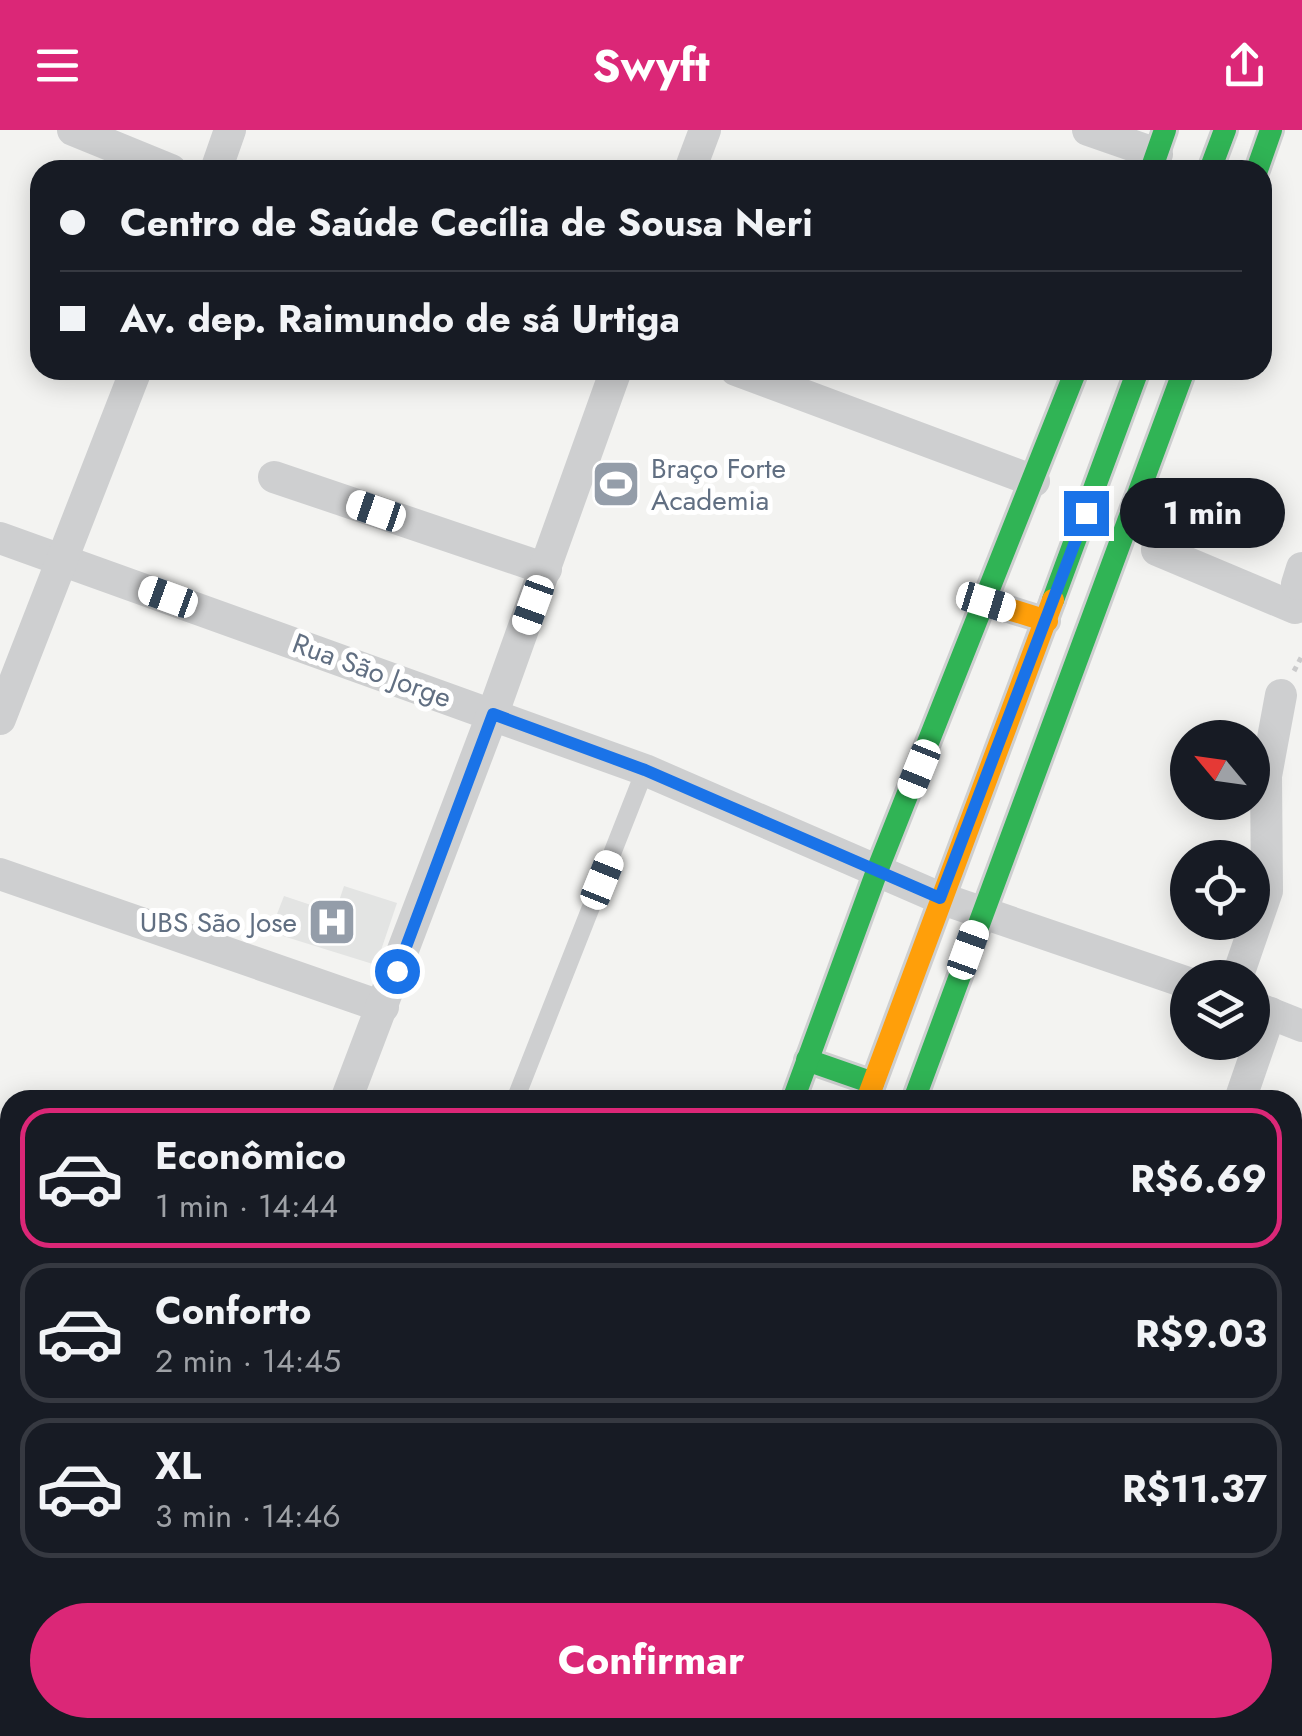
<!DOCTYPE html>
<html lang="pt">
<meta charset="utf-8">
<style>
body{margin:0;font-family:Jost,sans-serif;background:#20242c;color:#f1f3f6;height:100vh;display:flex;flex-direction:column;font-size:38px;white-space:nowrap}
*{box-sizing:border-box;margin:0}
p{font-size:32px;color:#9ea1a6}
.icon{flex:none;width:55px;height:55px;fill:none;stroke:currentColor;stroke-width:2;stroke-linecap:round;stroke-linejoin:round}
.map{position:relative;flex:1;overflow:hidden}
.drawer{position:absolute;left:0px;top:960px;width:1302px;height:648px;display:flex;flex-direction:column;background:#171b24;border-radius:30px 30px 0 0;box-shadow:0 5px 25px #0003}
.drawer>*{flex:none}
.banner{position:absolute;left:30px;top:30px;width:1242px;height:220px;border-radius:30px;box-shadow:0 5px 25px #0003;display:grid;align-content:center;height:220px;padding:0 30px;background:#171b24}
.needle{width:65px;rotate:299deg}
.controls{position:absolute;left:1170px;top:590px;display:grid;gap:20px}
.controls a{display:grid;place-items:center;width:100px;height:100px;border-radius:50%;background:#171b24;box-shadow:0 5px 25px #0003;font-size:50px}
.end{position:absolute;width:45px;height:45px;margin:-22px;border:12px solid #1a73e8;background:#fff;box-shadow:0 0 0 5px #fff}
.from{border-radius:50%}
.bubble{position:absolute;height:70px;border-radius:35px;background:#171b24;box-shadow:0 5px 25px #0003;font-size:32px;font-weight:700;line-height:70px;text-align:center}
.car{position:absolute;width:30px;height:60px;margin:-30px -15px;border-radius:12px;box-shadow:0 0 8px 2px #0007;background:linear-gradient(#fff 24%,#345 0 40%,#fff 0 76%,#345 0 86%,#fff 0)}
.banner b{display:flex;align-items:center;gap:35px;height:95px;font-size:38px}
.banner b+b{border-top:2px solid #363941}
.banner i{width:25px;height:25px;background:#f1f3f6}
ul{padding:18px 0 0;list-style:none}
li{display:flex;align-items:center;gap:30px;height:140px;margin:0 20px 15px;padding:0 10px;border:5px solid #363941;border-radius:30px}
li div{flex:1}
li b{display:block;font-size:38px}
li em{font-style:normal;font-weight:700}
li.selected{border-color:#db2777}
li>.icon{width:90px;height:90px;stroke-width:1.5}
.cta{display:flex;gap:20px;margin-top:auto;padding:20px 30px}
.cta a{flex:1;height:115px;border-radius:60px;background:#db2777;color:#fff;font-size:40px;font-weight:700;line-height:115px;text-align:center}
header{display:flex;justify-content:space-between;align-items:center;height:130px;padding:0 30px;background:#db2777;color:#fff;font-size:45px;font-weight:700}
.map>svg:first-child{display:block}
.built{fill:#e3e4e3}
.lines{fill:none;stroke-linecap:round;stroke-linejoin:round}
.fast-casing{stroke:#cecfd0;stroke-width:28}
.slow-casing{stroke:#cecfd0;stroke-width:28}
.path{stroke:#cbcbcc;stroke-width:5;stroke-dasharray:5 5;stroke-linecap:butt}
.lane{stroke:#cecfd0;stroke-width:18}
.street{stroke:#cecfd0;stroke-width:32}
.fast{stroke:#30b455;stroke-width:22}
.slow{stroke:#ff9f0a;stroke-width:22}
.route{stroke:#1a73e8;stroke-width:12}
.labels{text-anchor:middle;stroke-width:10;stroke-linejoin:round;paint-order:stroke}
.poi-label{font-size:28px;fill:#616f82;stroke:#fff;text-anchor:start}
.street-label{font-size:28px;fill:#616f82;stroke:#fff}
</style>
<header><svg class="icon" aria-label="menu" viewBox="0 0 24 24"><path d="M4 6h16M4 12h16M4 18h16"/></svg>Swyft<svg class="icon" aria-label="share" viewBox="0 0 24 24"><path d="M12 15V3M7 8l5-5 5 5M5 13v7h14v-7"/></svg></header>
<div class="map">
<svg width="1302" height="1606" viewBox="0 0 1302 1606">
<rect width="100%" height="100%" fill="#f3f3f1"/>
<!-- built -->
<polygon class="built" points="344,756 397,773 376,835 270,802 284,766 335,783"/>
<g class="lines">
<!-- fast casing -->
<g class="fast-casing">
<g id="fast">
<polyline points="1151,40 1165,0"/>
<polyline points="1210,40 1225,0"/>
<polyline points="1257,40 1271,0"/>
<polyline points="1053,470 1138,240"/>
<polyline points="807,930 873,953"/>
<polyline points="793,970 877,741 1076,240"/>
<polyline points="914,970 1184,240"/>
<polyline points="633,1606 636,1598"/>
</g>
</g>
<!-- slow casing -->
<g class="slow-casing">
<g id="slow">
<polyline points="986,472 1047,491"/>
<polyline points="867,970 1053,470"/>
</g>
</g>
<!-- path -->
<polyline class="path" points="1294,541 1302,526"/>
<!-- lane -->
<polyline class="lane" points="515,970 645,640"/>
<!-- street -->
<g class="street">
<polyline points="73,0 171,40"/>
<polyline points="1088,0 1157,24"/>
<polyline points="216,40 230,0"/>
<polyline points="690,40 705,0"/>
<polyline points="736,240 1034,351"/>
<polyline points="274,347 546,439"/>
<polyline points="0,408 645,640 940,768 1188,853"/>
<polyline points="1157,420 1295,478"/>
<polyline points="1297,454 1302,438"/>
<polyline points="0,589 136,240"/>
<polyline points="0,744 383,877"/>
<polyline points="1237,848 1267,761 1266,646 1281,565"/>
<polyline points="1252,876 1302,896"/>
<polyline points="346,970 493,583 616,240"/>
<polyline points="1240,970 1270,883"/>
<polyline points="0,1041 10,1044"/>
<polyline points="0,1335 10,1338"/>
<polyline points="1292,1397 1302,1401"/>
<polyline points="893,1598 915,1606"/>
<polyline points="113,1606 116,1598"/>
<polyline points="1016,1606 1019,1598"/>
</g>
<!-- fast -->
<use href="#fast" class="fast"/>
<!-- slow -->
<use href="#slow" class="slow"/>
</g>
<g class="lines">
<!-- route -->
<polyline class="route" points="397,841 493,584 645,640 940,768 1086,383"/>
</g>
<!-- icons -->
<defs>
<g id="stadium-square" transform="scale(2.5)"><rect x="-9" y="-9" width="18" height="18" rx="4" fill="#949da9" stroke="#fff"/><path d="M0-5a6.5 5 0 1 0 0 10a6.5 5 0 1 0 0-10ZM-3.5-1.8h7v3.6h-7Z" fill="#fff"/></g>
<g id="hospital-square" transform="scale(2.5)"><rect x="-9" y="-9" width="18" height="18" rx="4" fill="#949da9" stroke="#fff"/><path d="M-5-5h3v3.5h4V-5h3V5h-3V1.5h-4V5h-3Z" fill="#fff"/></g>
</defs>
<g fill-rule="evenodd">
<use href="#stadium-square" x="616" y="354"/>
<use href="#hospital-square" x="332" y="792"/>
</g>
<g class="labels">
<!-- poi labels -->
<g class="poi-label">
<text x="651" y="348">Braço Forte<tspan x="651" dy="32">Academia</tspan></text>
<text x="297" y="802" text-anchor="end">UBS São Jose</text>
</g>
<!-- street labels -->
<g class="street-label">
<text transform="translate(372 540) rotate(20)" y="10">Rua São Jorge</text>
</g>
</g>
</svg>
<div class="controls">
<a><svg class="needle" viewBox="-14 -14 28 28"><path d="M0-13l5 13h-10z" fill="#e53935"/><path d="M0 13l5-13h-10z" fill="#9ea1a6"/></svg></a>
<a><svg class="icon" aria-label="locate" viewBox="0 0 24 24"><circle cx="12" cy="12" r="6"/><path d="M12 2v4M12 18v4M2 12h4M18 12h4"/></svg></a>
<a><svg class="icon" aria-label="layers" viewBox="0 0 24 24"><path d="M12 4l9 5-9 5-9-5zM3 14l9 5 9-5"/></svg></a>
</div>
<i class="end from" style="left:397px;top:841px"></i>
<i class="end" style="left:1086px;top:383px"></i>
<div class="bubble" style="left:1120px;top:348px;width:165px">1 min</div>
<i class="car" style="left:376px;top:381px;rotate:289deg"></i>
<i class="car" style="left:168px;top:467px;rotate:290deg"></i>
<i class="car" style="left:986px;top:472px;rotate:107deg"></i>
<i class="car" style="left:533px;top:475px;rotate:200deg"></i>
<i class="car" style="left:919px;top:639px;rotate:202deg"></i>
<i class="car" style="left:602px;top:750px;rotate:22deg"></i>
<i class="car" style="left:968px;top:820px;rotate:20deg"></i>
<div class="banner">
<b><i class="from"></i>Centro de Saúde Cecília de Sousa Neri</b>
<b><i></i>Av. dep. Raimundo de sá Urtiga</b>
</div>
<section class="drawer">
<ul>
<li class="selected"><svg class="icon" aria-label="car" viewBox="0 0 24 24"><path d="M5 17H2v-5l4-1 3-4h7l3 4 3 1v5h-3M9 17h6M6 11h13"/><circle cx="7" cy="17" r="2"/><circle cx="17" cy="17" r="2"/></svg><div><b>Econômico</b><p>1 min · 14:44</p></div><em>R$6.69</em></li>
<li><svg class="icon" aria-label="car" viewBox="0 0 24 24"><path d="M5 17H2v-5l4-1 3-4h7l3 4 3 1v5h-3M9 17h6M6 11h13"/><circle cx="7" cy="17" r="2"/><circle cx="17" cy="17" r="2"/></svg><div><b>Conforto</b><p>2 min · 14:45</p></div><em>R$9.03</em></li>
<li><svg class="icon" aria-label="car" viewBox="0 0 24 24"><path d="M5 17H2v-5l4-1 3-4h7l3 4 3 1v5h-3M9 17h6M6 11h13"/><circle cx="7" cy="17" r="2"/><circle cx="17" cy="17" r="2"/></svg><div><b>XL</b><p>3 min · 14:46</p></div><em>R$11.37</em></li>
</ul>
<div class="cta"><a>Confirmar</a></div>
</section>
</div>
